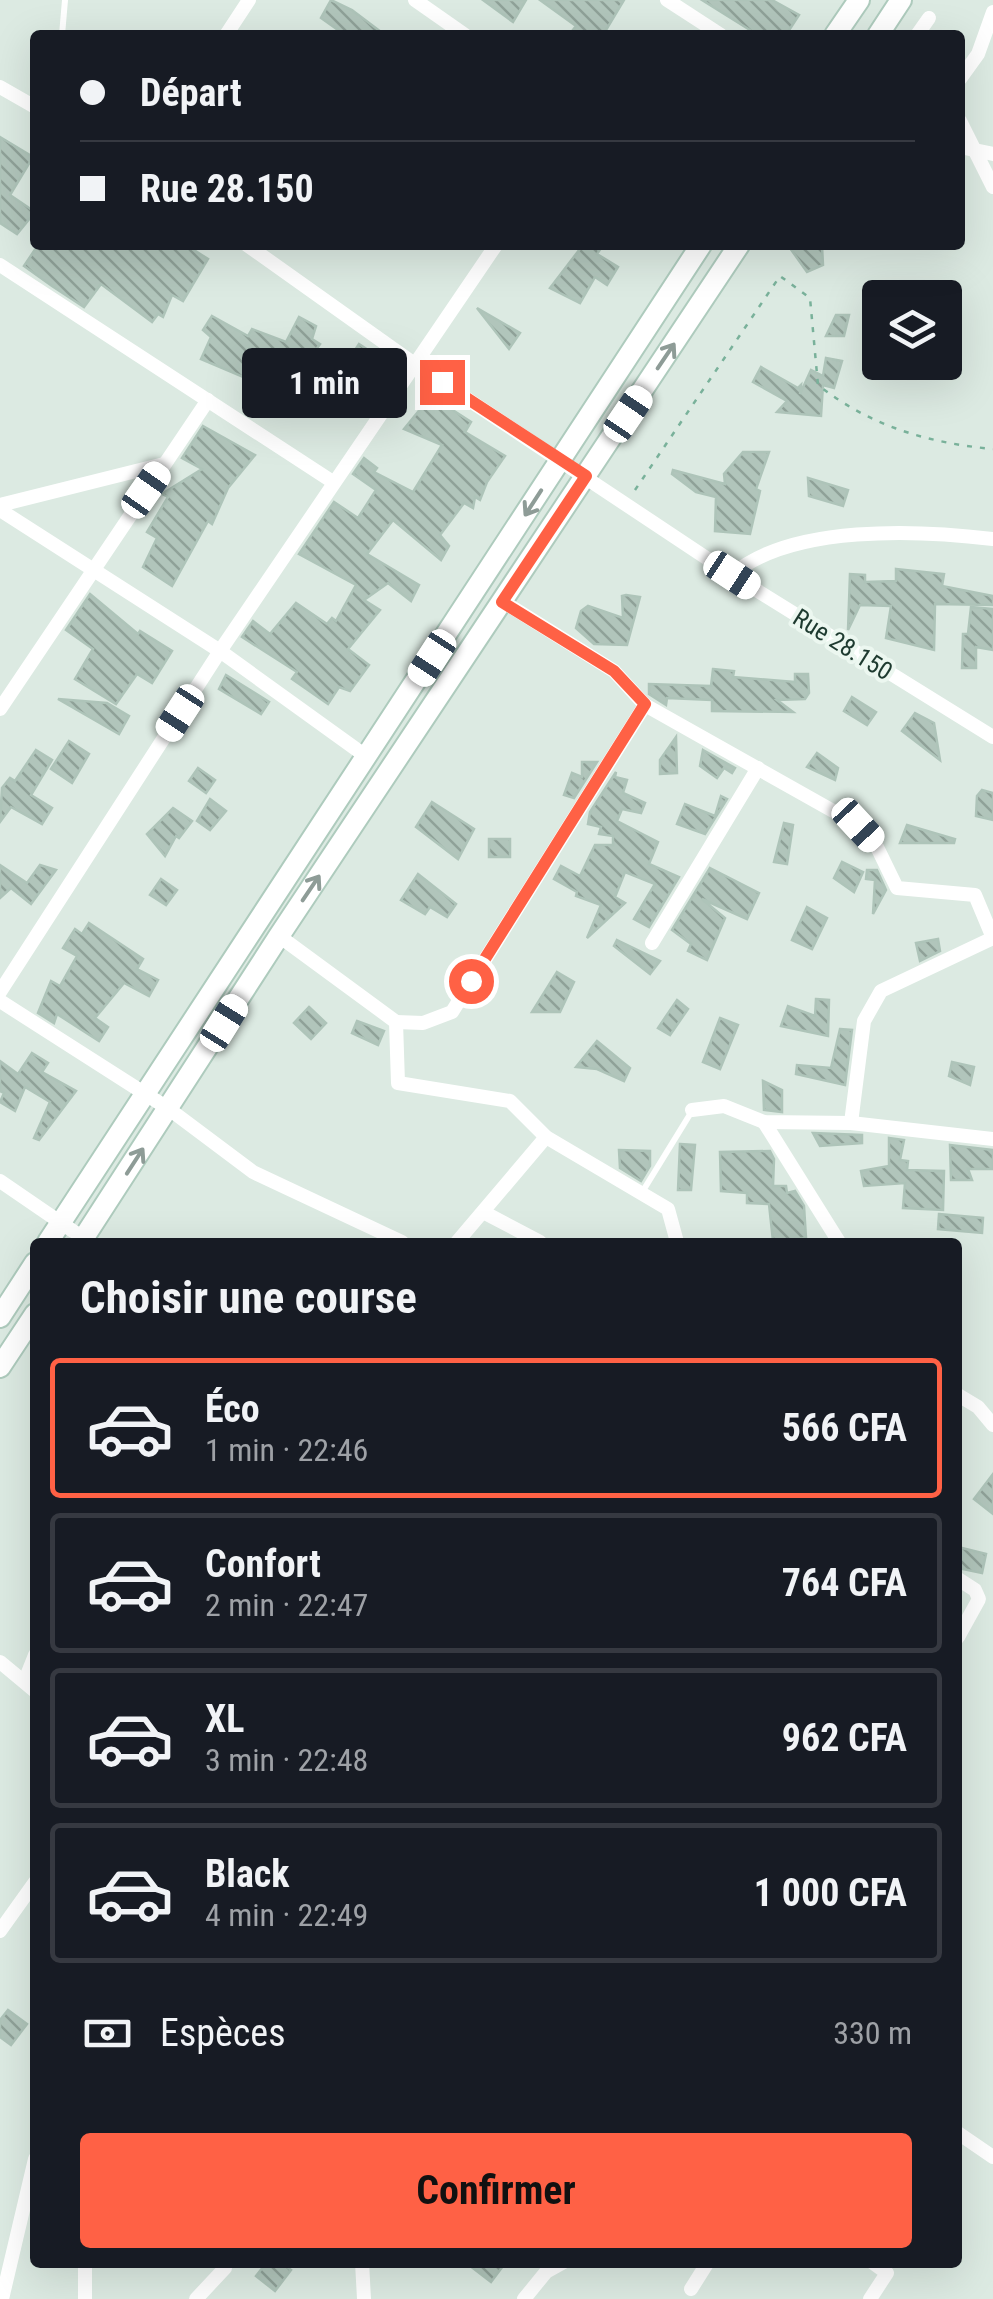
<!DOCTYPE html>
<html lang="fr">
<meta charset="utf-8">
<style>
body{margin:0;font-family:"Roboto Condensed",sans-serif;background:#20242c;color:#f1f3f6;height:100vh;display:flex;flex-direction:column;font-size:38px;white-space:nowrap}
*{box-sizing:border-box;margin:0}
p{font-size:32px;color:#9ea1a6}
.icon{flex:none;width:55px;height:55px;fill:none;stroke:currentColor;stroke-width:2;stroke-linecap:round;stroke-linejoin:round}
.map{position:relative;flex:1;overflow:hidden}
.sheet{position:absolute;left:30px;top:1238px;width:932px;height:1030px;display:flex;flex-direction:column;background:#171b24;border-radius:10px;box-shadow:0 10px 40px #0002}
.sheet>*{flex:none}
.top-card{position:absolute;left:30px;top:30px;width:935px;height:220px;border-radius:10px;box-shadow:0 10px 40px #0002;display:grid;align-content:center;height:220px;padding:0 50px;background:#171b24}
.fabs{position:absolute;left:862px;top:280px;display:grid;gap:20px}
.fabs a{display:grid;place-items:center;width:100px;height:100px;border-radius:10px;background:#171b24;box-shadow:0 10px 40px #0002;font-size:50px}
.end{position:absolute;width:45px;height:45px;margin:-22px;border:12px solid #ff6145;background:#fff;box-shadow:0 0 0 5px #fff}
.from{border-radius:50%}
.bubble{position:absolute;height:70px;border-radius:10px;background:#171b24;box-shadow:0 10px 40px #0002;font-size:32px;font-weight:700;line-height:70px;text-align:center}
.car{position:absolute;width:30px;height:60px;margin:-30px -15px;border-radius:12px;box-shadow:0 0 8px 2px #0007;background:linear-gradient(#fff 24%,#345 0 40%,#fff 0 76%,#345 0 86%,#fff 0)}
.top-card b{display:flex;align-items:center;gap:35px;height:95px;font-size:38px}
.top-card b+b{border-top:2px solid #363941}
.top-card i{width:25px;height:25px;background:#f1f3f6}
ul{padding:0;list-style:none}
li{display:flex;align-items:center;gap:30px;height:140px;margin:0 20px 15px;padding:0 30px;border:5px solid #363941;border-radius:10px}
li div{flex:1}
li b{display:block;font-size:38px}
li em{font-style:normal;font-weight:700}
li.selected{border-color:#ff6145}
li>.icon{width:90px;height:90px;stroke-width:1.5}
h2{padding:0 50px;font-size:45px;line-height:120px}
.pay{display:flex;align-items:center;gap:25px;height:110px;padding:0 50px;font-size:38px}
.pay p{margin-inline-start:auto}
.action{display:flex;gap:20px;margin-top:auto;padding:20px 50px}
.action a{flex:1;height:115px;border-radius:10px;background:#ff6145;color:#111;font-size:40px;font-weight:700;line-height:115px;text-align:center}
.map>svg:first-child{display:block}
.building{fill:url(#building-back-hatch);stroke:#aec4b9;stroke-width:2.5}
.lines{fill:none;stroke-linecap:round;stroke-linejoin:round}
.secondary-casing{stroke:#aecbbd;stroke-width:24}
.path{stroke:#79b19a;stroke-width:2.5;stroke-dasharray:5 8;stroke-linecap:butt}
.lane{stroke:#fff;stroke-width:6}
.street{stroke:#fff;stroke-width:14}
.secondary{stroke:#fff;stroke-width:20}
.oneway{stroke:#8e9c97}
.route{stroke:#ff6145;stroke-width:12}
.labels{text-anchor:middle;stroke-width:8;stroke-linejoin:round;paint-order:stroke}
.street-label{font-size:25px;fill:#1d3a2f;stroke:#ecf7f0}
</style>
<div class="map">
<svg width="993" height="2299" viewBox="0 0 993 2299">
<defs>
<pattern id="building-back-hatch" width="6" height="6" patternUnits="userSpaceOnUse" patternTransform="scale(2.5)"><rect width="6" height="6" fill="#b1c5bb"/><path d="M-1 5l2 2M0 0l6 6M5-1l2 2" fill="none" stroke="#8fa198"/></pattern>
</defs>
<rect width="100%" height="100%" fill="#dceae2"/>
<!-- building -->
<g class="building">
<polygon points="331,0 352,10 385,35 345,35 321,18"/>
<polygon points="483,0 526,0 513,22"/>
<polygon points="540,0 624,0 603,35 569,35 576,26"/>
<polygon points="702,0 772,0 799,15 786,35 758,35"/>
<polygon points="0,137 33,157 10,195 35,212 17,234 0,223"/>
<polygon points="38,245 186,245 208,259 183,301 172,295 163,317 158,314 152,322 101,284 84,307 52,286 24,266"/>
<polygon points="583,245 603,245 597,254 618,267 607,285 595,277 580,303 550,288"/>
<polygon points="822,246 823,265 807,272 790,248"/>
<polygon points="477,308 520,333 509,349"/>
<polygon points="836,315 849,315 844,336 826,336"/>
<polygon points="212,316 248,336 252,329 286,342 299,317 316,326 312,339 320,344 293,382 272,373 267,387 201,359 211,337 203,330"/>
<polygon points="359,344 374,354 366,369 349,359"/>
<polygon points="826,358 842,361 834,388 823,385 821,416 777,412 787,401 753,382 761,367 798,388 801,385 800,394 811,370 823,376"/>
<polygon points="431,396 471,422 465,432 505,456 487,482 480,500 475,497 473,508 464,503 440,535 449,546 441,560 393,520 367,554 419,585 411,601 388,583 364,600 380,610 348,649 369,665 350,691 339,687 328,704 292,679 297,672 242,637 253,621 270,634 296,603 327,624 332,618 336,621 356,585 299,554 334,502 358,518 376,490 353,474 364,458 377,468 374,472 413,492 442,445 404,429"/>
<polygon points="203,426 255,455 228,488 212,524 208,521 172,586 143,567 157,538 147,532 168,497 162,494 202,469 182,458"/>
<polygon points="743,452 769,452 756,489 760,491 750,534 715,531 716,497 696,492 672,474 673,470 725,484 724,474"/>
<polygon points="808,478 848,490 843,506 809,496"/>
<polygon points="896,569 944,574 942,586 993,596 993,605 935,604 934,650 886,638 891,606 860,605 848,630 850,574 865,575 865,582 896,581"/>
<polygon points="90,594 138,634 140,631 172,651 152,683 137,674 116,704 75,679 93,649 66,630"/>
<polygon points="626,595 640,597 627,645 594,644 576,628 581,611 588,606 623,618 622,596"/>
<polygon points="971,607 993,609 993,650 976,647 976,668 962,668 963,634 968,634"/>
<polygon points="713,669 734,671 733,677 795,682 795,674 808,674 809,693 805,699 777,700 793,712 712,711 712,700 667,698 666,705 649,694 649,684 711,686"/>
<polygon points="226,675 269,702 261,714 219,689"/>
<polygon points="852,697 876,712 867,725 844,711"/>
<polygon points="58,699 107,703 129,716 119,734"/>
<polygon points="915,713 934,723 940,760 902,731"/>
<polygon points="676,737 677,773 660,774 660,760"/>
<polygon points="69,741 89,754 72,783 51,769"/>
<polygon points="36,750 52,760 31,795 52,808 42,824 11,807 0,822 2,788 10,778 15,781"/>
<polygon points="703,750 735,768 732,773 724,768 717,778 700,766"/>
<polygon points="817,753 838,768 835,780 807,767"/>
<polygon points="582,762 597,762 574,798 564,795 572,773 582,777"/>
<polygon points="198,768 215,780 206,793 189,781"/>
<polygon points="616,772 615,777 627,780 623,793 645,803 641,813 622,809 617,821 658,842 649,864 679,877 649,927 634,919 655,884 625,872 615,897 625,903 587,938 601,905 576,896 577,892 554,879 561,866 580,876 595,845 613,845 613,836 599,834 601,827 588,824 590,812"/>
<polygon points="982,790 993,793 993,820 976,816 977,796"/>
<polygon points="721,796 727,799 705,834 677,824 685,804 715,816"/>
<polygon points="210,799 226,811 210,830 197,821"/>
<polygon points="432,802 474,829 458,859 416,827"/>
<polygon points="173,808 192,821 179,838 176,836 165,856 147,834"/>
<polygon points="784,823 793,825 787,864 774,862"/>
<polygon points="907,825 955,839 954,843 900,843"/>
<rect x="489" y="839" width="21" height="18"/>
<polygon points="842,862 863,872 854,892 834,878"/>
<polygon points="0,865 27,883 40,865 56,870 31,904 11,888 0,898"/>
<polygon points="710,868 759,893 747,919 702,899 725,918 707,960 688,951 691,944 672,930"/>
<polygon points="867,870 877,870 886,890 873,914 875,880 866,879"/>
<polygon points="418,874 456,904 447,917 430,907 425,914 401,900"/>
<polygon points="161,879 177,890 166,905 150,895"/>
<polygon points="807,907 827,918 812,949 792,940"/>
<polygon points="89,923 143,959 137,969 158,980 149,996 124,983 95,1018 108,1027 99,1041 57,1014 54,1023 38,1013 51,981 60,986 77,956 63,948 75,929 82,934"/>
<polygon points="938,939 940,951 920,961 916,943"/>
<polygon points="617,940 660,961 650,974 614,946"/>
<polygon points="557,972 574,982 560,1012 532,1012"/>
<polygon points="816,999 829,1000 828,1036 781,1026 788,1006 815,1016"/>
<polygon points="677,1000 688,1009 670,1035 658,1028"/>
<polygon points="309,1007 326,1023 311,1039 294,1023"/>
<polygon points="720,1018 738,1025 720,1069 703,1062"/>
<polygon points="357,1021 384,1031 378,1045 352,1033"/>
<polygon points="840,1029 852,1030 845,1085 796,1074 797,1065 831,1068"/>
<polygon points="597,1041 630,1068 624,1081 597,1069 576,1067"/>
<polygon points="32,1053 48,1063 42,1072 76,1091 39,1140 34,1138 50,1102 25,1087 15,1111 0,1102 4,1093 0,1091 0,1061 18,1074"/>
<polygon points="952,1062 974,1067 970,1085 949,1076"/>
<polygon points="763,1081 782,1090 782,1112 764,1110"/>
<polygon points="813,1133 862,1135 862,1143 820,1146"/>
<polygon points="889,1138 904,1140 900,1160 908,1161 907,1170 944,1171 943,1210 903,1208 905,1183 864,1186 861,1171 889,1166"/>
<polygon points="680,1144 695,1145 691,1190 678,1190"/>
<polygon points="950,1145 993,1150 993,1169 968,1169 972,1180 951,1180"/>
<polygon points="619,1150 650,1151 650,1166 641,1181 620,1168"/>
<polygon points="770,1151 774,1159 773,1186 786,1186 787,1193 795,1191 804,1206 806,1238 773,1241 769,1204 747,1203 747,1193 721,1191 720,1152"/>
<polygon points="939,1214 983,1218 982,1233 938,1229"/>
<polygon points="993,1474 993,1514 974,1499"/>
<polygon points="958,1547 986,1554 982,1573 958,1568"/>
<polygon points="8,2010 27,2024 11,2045 0,2037 0,2020"/>
<polygon points="267,2262 281,2262 291,2270 275,2291 256,2276"/>
<polygon points="465,2262 506,2262 491,2282"/>
</g>
<g class="lines">
<!-- secondary casing -->
<g class="secondary-casing">
<g id="secondary">
<polyline points="835,35 859,0"/>
<polyline points="878,35 901,0"/>
<polyline points="48,1242 701,245"/>
<polyline points="81,1242 279,936 739,245"/>
<polyline points="0,1317 35,1263"/>
<polyline points="0,1367 35,1314"/>
</g>
</g>
<!-- path -->
<path class="path" d="M635 490 780 276 810 298 818 385C870 426 928 443 993 449"/>
<!-- lane -->
<g class="lane">
<polyline points="62,35 65,0"/>
<polyline points="641,1194 692,1111"/>
</g>
<!-- street -->
<g class="street">
<polyline points="415,0 465,35"/>
<polyline points="667,0 721,35"/>
<polyline points="226,35 249,0"/>
<polyline points="917,35 929,18"/>
<polyline points="960,79 978,54 993,12"/>
<polyline points="0,87 35,107"/>
<polyline points="960,121 993,187"/>
<polyline points="960,147 993,154"/>
<polyline points="247,245 413,363 732,575 993,737"/>
<polyline points="0,265 333,482"/>
<polyline points="0,505 164,464"/>
<polyline points="0,510 220,651 367,757"/>
<path d="M732 575C791 524 919 530 993 539"/>
<polyline points="502,601 614,671 645,705 858,825 876,845 897,888 975,895 993,938"/>
<polyline points="0,709 208,400"/>
<polyline points="279,936 396,1022 398,1083 510,1101 546,1137 668,1209 677,1242"/>
<polyline points="652,943 758,768"/>
<polyline points="0,992 220,651 496,245"/>
<polyline points="0,1001 169,1109 253,1172 402,1242"/>
<polyline points="396,1022 423,1023 452,1012 645,705"/>
<polyline points="692,1110 724,1106 764,1122 851,1123 993,1139"/>
<polyline points="764,1122 839,1242"/>
<polyline points="851,1123 864,1021 881,991 993,938"/>
<polyline points="0,1181 89,1242"/>
<polyline points="485,1213 540,1242"/>
<polyline points="457,1242 546,1137"/>
<polyline points="958,1395 978,1407 993,1425"/>
<polyline points="958,1579 975,1590 979,1599 958,1637"/>
<polyline points="0,1662 35,1691"/>
<polyline points="25,1680 35,1655"/>
<polyline points="0,1931 35,1882"/>
<polyline points="958,2133 993,2157"/>
<polyline points="85,2262 85,2299"/>
<polyline points="362,2262 364,2299"/>
<polyline points="691,2289 708,2262"/>
<polyline points="2,2299 35,2159"/>
<polyline points="196,2299 225,2268 225,2262"/>
<polyline points="524,2299 546,2272 564,2262"/>
<polyline points="870,2299 887,2273 872,2262"/>
</g>
<!-- secondary -->
<use href="#secondary" class="secondary"/>
</g>
<!-- one-way arrows -->
<defs><path id="oneway-shaft" d="M-6 0H5M1.5-3L5.5 0L1.5 3" fill="none" stroke-width="1.6" stroke-linecap="round" stroke-linejoin="round" transform="scale(2.5)"/></defs>
<g class="oneway">
<use href="#oneway-shaft" transform="translate(666 356) rotate(-56)"/>
<use href="#oneway-shaft" transform="translate(533 503) rotate(123)"/>
<use href="#oneway-shaft" transform="translate(311 888) rotate(-56)"/>
<use href="#oneway-shaft" transform="translate(135 1161) rotate(-57)"/>
</g>
<g class="lines">
<!-- route -->
<polyline class="route" points="442,382 586,476 502,602 614,671 645,704 471,981"/>
</g>
<g class="labels">
<!-- street labels -->
<g class="street-label">
<text transform="translate(843 644) rotate(32)" y="9">Rue 28.150</text>
</g>
</g>
</svg>
<div class="fabs">
<a><svg class="icon" aria-label="layers" viewBox="0 0 24 24"><path d="M12 4l9 5-9 5-9-5zM3 14l9 5 9-5"/></svg></a>
</div>
<i class="end from" style="left:471px;top:981px"></i>
<i class="end" style="left:442px;top:382px"></i>
<div class="bubble" style="left:242px;top:348px;width:165px">1 min</div>
<i class="car" style="left:628px;top:414px;rotate:34deg"></i>
<i class="car" style="left:146px;top:490px;rotate:35deg"></i>
<i class="car" style="left:732px;top:575px;rotate:123deg"></i>
<i class="car" style="left:432px;top:658px;rotate:213deg"></i>
<i class="car" style="left:180px;top:713px;rotate:213deg"></i>
<i class="car" style="left:858px;top:825px;rotate:137deg"></i>
<i class="car" style="left:224px;top:1023px;rotate:32deg"></i>
<div class="top-card">
<b><i class="from"></i>Départ</b>
<b><i></i>Rue 28.150</b>
</div>
<section class="sheet">
<h2>Choisir une course</h2>
<ul>
<li class="selected"><svg class="icon" aria-label="car" viewBox="0 0 24 24"><path d="M5 17H2v-5l4-1 3-4h7l3 4 3 1v5h-3M9 17h6M6 11h13"/><circle cx="7" cy="17" r="2"/><circle cx="17" cy="17" r="2"/></svg><div><b>Éco</b><p>1 min · 22:46</p></div><em>566 CFA</em></li>
<li><svg class="icon" aria-label="car" viewBox="0 0 24 24"><path d="M5 17H2v-5l4-1 3-4h7l3 4 3 1v5h-3M9 17h6M6 11h13"/><circle cx="7" cy="17" r="2"/><circle cx="17" cy="17" r="2"/></svg><div><b>Confort</b><p>2 min · 22:47</p></div><em>764 CFA</em></li>
<li><svg class="icon" aria-label="car" viewBox="0 0 24 24"><path d="M5 17H2v-5l4-1 3-4h7l3 4 3 1v5h-3M9 17h6M6 11h13"/><circle cx="7" cy="17" r="2"/><circle cx="17" cy="17" r="2"/></svg><div><b>XL</b><p>3 min · 22:48</p></div><em>962 CFA</em></li>
<li><svg class="icon" aria-label="car" viewBox="0 0 24 24"><path d="M5 17H2v-5l4-1 3-4h7l3 4 3 1v5h-3M9 17h6M6 11h13"/><circle cx="7" cy="17" r="2"/><circle cx="17" cy="17" r="2"/></svg><div><b>Black</b><p>4 min · 22:49</p></div><em>1 000 CFA</em></li>
</ul>
<div class="pay"><svg class="icon" aria-label="cash" viewBox="0 0 24 24"><path d="M3 7h18v10H3z"/><circle cx="12" cy="12" r="2"/></svg>Espèces<p>330 m</p></div>
<div class="action"><a>Confirmer</a></div>
</section>
</div>
